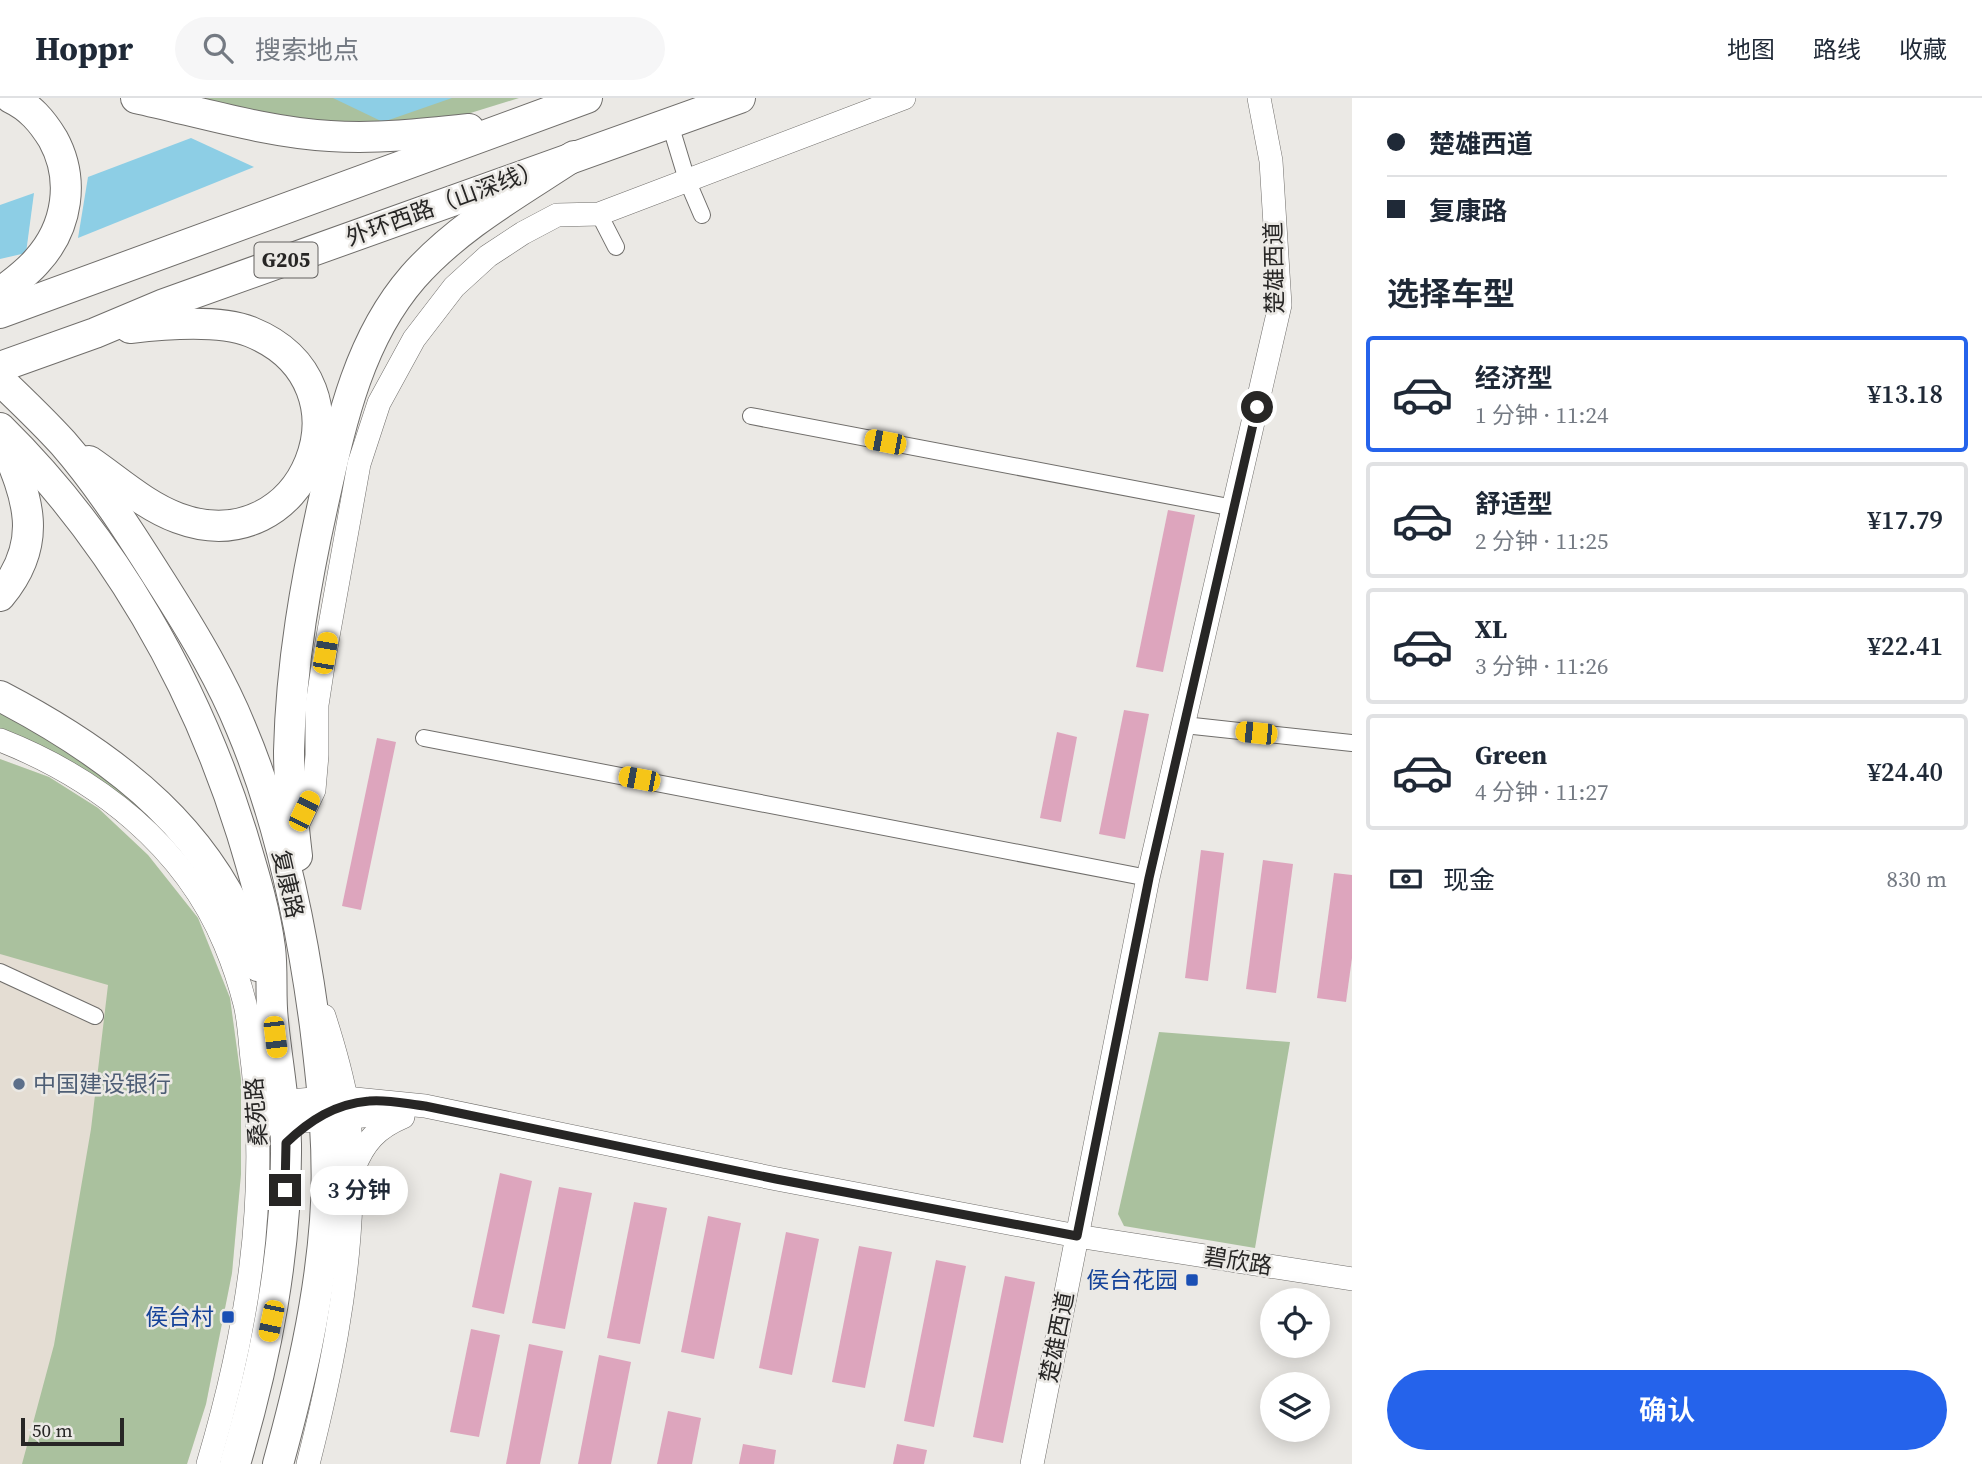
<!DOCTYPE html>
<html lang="zh">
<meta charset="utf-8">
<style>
body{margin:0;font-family:"Source Serif 4","Noto Sans SC",serif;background:#f6f6f7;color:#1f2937;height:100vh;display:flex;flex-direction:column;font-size:26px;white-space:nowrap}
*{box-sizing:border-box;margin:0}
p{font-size:23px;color:#747a83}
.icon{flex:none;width:38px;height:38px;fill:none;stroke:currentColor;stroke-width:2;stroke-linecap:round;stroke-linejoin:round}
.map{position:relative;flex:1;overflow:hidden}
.sheet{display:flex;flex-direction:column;background:#fff;width:630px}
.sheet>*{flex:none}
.hud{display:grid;align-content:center;height:154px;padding:0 35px;background:#fff}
.tools{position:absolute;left:1260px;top:1190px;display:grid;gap:14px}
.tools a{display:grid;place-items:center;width:70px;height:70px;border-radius:50%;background:#fff;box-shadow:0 4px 18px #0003;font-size:35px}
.scale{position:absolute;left:21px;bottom:18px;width:103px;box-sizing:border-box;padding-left:7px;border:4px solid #272625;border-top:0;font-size:19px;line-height:24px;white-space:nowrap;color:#272625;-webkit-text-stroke:5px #ebe9e5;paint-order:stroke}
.end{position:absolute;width:32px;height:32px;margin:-16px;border:9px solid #272625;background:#fff;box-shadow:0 0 0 4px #fff}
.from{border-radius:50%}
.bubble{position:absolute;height:49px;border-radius:24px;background:#fff;box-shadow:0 4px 18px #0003;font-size:23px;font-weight:600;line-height:49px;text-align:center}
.car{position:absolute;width:21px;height:42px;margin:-21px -10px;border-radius:9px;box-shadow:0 0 5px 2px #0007;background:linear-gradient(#f5c518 24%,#345 0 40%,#f5c518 0 76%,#345 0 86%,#f5c518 0)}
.hud b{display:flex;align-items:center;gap:24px;height:66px;font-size:26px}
.hud b+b{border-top:2px solid #e0e1e3}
.hud i{width:18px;height:18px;background:#1f2937}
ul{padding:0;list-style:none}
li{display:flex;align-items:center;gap:21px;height:116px;margin:0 14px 10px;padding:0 21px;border:4px solid #e0e1e3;border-radius:7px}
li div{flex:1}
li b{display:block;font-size:26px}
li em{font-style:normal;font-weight:600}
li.current{border-color:#2563eb}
li>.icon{width:63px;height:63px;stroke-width:1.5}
h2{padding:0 35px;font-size:32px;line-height:84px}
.pay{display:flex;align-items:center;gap:18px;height:77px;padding:0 35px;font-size:26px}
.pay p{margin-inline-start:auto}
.action{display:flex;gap:14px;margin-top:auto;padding:14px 35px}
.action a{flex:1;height:80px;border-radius:42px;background:#2563eb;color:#fff;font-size:28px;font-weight:600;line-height:80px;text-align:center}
header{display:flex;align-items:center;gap:42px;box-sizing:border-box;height:98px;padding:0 35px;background:#fff;border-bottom:2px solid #e0e1e3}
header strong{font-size:33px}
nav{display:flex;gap:38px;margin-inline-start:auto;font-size:24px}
.search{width:490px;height:63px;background:#f6f6f7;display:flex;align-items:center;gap:18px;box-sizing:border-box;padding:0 24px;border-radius:38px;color:#747a83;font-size:26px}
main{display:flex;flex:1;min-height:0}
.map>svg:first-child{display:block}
.built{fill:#e4ddd3}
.green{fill:#aac19e}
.water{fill:#8dcee5}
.building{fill:#dda5bd}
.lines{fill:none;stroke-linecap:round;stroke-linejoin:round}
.street-casing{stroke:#706e6b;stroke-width:18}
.secondary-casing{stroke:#706e6b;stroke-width:24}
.highway-casing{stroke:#706e6b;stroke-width:32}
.street{stroke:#fff;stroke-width:16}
.secondary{stroke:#fff;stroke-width:23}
.highway{stroke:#fff;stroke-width:30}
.route{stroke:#272625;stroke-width:9}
.service-dot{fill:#5c6f8a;stroke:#ebe9e5;stroke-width:2.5}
.transit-dot{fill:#1a4fb4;stroke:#ebe9e5;stroke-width:2.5}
.labels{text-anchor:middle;stroke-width:5;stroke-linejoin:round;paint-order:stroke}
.shield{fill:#ebe9e5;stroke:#62605f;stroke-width:2}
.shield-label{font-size:21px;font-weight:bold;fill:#272625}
.street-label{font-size:23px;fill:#272625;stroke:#ebe9e5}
.service-label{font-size:23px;fill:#4e5e75;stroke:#ebe9e5;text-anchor:start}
.transit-label{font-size:23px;fill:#164399;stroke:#ebe9e5;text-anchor:end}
</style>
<header>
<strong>Hoppr</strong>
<div class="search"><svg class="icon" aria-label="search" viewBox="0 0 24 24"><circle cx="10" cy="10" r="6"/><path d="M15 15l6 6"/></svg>搜索地点</div>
<nav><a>地图</a><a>路线</a><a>收藏</a></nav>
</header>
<main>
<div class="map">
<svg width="1352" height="1366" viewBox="0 0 1352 1366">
<rect width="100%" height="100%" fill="#ebe9e5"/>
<!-- built -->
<polygon class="built" points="0,661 49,679 98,710 148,757 198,820 230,900 241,981 241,1076 232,1175 206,1306 187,1366 0,1366"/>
<!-- green -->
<g class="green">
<polygon points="184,0 519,0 422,30 330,27"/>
<path d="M0 609 58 640 169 729 190 768C171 747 152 724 131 705 92 672 47 650 0 632Z"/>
<polygon points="0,661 49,679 98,710 148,757 198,820 230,900 241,981 241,1076 232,1175 206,1306 187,1366 22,1366 54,1247 91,1031 108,887 0,856"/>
<polygon points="1159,934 1290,944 1255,1150 1124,1128 1118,1116"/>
</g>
<!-- water -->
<g class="water">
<polygon points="333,0 452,0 383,24"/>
<polygon points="191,40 254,69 78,140 88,79"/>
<polygon points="34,95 26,155 0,161 0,107"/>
</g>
<!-- building -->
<g class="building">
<polygon points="1168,412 1195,417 1163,574 1136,569"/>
<polygon points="1124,612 1149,616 1125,741 1099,736"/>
<polygon points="1057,634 1077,639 1061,724 1040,720"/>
<polygon points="377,640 396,644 361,812 342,808"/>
<polygon points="1201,752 1224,755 1208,883 1185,880"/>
<polygon points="1263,762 1293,766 1276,895 1246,891"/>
<polygon points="1334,775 1352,777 1352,860 1346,904 1317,900"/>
<polygon points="500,1075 532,1083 504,1216 472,1209"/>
<polygon points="559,1089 592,1095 565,1231 532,1225"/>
<polygon points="634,1104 667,1110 640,1246 607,1240"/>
<polygon points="708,1118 741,1125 714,1261 681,1254"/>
<polygon points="786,1134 819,1141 792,1277 759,1270"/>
<polygon points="859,1148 892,1154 865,1290 832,1284"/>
<polygon points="936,1162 966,1168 934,1329 904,1323"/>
<polygon points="1005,1178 1035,1184 1003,1345 973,1339"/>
<polygon points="471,1231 500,1237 479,1339 450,1334"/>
<polygon points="529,1246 563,1253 540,1366 506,1366"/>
<polygon points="599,1257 631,1264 611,1366 578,1366"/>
<polygon points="668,1313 701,1320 692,1366 657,1366"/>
<polygon points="743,1346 776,1352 774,1366 739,1366"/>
<polygon points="897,1346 927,1352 924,1366 893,1366"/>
</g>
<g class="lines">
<!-- street casing -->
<g class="street-casing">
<g id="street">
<polyline points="670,26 687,82 702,117"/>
<polyline points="599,116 616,149"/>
<polyline points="751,318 1234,410"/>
<polyline points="1184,627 1352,645"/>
<polyline points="424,640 1148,780"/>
<polyline points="0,874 95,918"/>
</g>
</g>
<!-- secondary casing -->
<g class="secondary-casing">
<g id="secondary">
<path d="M0 642C97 680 184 748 225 846 233 865 240 886 245 906 250 926 250 949 253 969 268 1106 247 1235 208 1366"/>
<polyline points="294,734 314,692 317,657 317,607 325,555 359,366 379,305 414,241 454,189 488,158 523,135 557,117 599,116 904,0"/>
<polyline points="257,1006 324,1000 345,1000 425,1008 777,1081 1077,1138 1352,1181"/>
<polyline points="257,1027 374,1017 396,1017"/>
<path d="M354 1070C364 1044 377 1030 403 1019"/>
<path d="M308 1366C330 1280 348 1192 351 1102 352 1070 352 1038 347 1006 342 977 333 946 324 918"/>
<polyline points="1032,1366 1148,780 1280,207 1271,63 1259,0"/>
</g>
</g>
<!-- highway casing -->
<g class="highway-casing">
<g id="highway">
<path d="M136 0C200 14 265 34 330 38 377 41 423 36 469 31"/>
<path d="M0 195C13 185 27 175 37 163 68 129 75 81 53 41 42 23 30 9 11 0"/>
<polyline points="0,215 587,0"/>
<polyline points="0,269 95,235 164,206 740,0"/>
<path d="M0 282C21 302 43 323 63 345 103 391 135 443 168 495 195 538 222 583 241 630 280 722 302 830 315 928 323 993 330 1057 325 1123 319 1205 300 1286 278 1366"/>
<path d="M0 330C113 441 195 585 242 736 253 773 265 811 270 850 273 874 270 899 273 923 277 964 285 1005 286 1046 287 1155 266 1261 235 1366"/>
<path d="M89 363C117 382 145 408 178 420 304 467 379 286 251 234 219 221 164 226 130 230"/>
<path d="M0 498C45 444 28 400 3 342"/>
<path d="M0 598C115 658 220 737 258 868"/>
<path d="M297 758C293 724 289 688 289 653 291 566 306 481 325 397 342 320 360 240 413 179 458 128 518 95 574 58"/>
</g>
</g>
<!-- street -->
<use href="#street" class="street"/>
<!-- secondary -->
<use href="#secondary" class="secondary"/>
<!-- highway -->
<use href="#highway" class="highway"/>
</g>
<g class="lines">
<!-- route -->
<path class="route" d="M285 1092 286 1045C310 1022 335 1006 369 1003 387 1001 407 1006 425 1008L776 1081 1077 1138 1149 780 1257 309"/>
</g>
<!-- markers -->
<circle class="service-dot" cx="19" cy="986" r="7"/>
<g class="transit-dot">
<rect x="1185" y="1175" width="14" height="14" rx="3.5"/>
<rect x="221" y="1212" width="14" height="14" rx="3.5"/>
</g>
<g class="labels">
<!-- shield labels -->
<rect class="shield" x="254.5" y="144.5" width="63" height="35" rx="5"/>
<g class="shield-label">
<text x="286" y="169">G205</text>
</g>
<!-- street labels -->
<g class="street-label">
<text transform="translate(444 105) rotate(-20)" y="8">外环西路（山深线）</text>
<text transform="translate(1274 170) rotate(-91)" y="8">楚雄西道</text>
<text transform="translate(288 786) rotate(77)" y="8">复康路</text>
<text transform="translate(256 1014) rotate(-94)" y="8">桑苑路</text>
<text transform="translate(1238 1163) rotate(9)" y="8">碧欣路</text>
<text transform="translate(1057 1239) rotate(-79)" y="8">楚雄西道</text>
</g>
<!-- service labels -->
<g class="service-label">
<text x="33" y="994">中国建设银行</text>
</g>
<!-- transit labels -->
<g class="transit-label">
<text x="1178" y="1190">侯台花园</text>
<text x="214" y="1227">侯台村</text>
</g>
</g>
</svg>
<div class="tools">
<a><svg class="icon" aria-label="locate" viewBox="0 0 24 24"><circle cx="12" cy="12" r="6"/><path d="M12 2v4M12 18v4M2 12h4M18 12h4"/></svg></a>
<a><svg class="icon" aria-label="layers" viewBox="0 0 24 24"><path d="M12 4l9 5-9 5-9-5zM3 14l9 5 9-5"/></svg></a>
</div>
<div class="scale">50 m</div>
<i class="end from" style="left:1257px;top:309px"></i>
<i class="end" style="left:285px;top:1092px"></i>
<div class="bubble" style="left:310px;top:1068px;width:98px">3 分钟</div>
<i class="car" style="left:885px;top:344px;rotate:281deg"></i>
<i class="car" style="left:325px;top:555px;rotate:10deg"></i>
<i class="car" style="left:1256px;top:635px;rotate:276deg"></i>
<i class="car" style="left:639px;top:681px;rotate:281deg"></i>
<i class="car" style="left:304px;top:713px;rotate:26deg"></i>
<i class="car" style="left:275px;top:939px;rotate:173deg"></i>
<i class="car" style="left:271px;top:1223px;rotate:192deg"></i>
</div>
<section class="sheet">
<div class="hud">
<b><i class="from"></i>楚雄西道</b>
<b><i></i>复康路</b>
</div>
<h2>选择车型</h2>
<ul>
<li class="current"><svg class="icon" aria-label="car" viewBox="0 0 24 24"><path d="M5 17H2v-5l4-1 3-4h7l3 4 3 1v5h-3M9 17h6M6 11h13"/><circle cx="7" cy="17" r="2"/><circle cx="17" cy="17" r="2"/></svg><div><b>经济型</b><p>1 分钟 · 11:24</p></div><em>¥13.18</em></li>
<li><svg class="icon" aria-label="car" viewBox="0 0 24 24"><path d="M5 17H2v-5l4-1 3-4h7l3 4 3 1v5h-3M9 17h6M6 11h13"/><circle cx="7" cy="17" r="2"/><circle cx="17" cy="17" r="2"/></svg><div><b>舒适型</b><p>2 分钟 · 11:25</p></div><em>¥17.79</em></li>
<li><svg class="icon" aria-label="car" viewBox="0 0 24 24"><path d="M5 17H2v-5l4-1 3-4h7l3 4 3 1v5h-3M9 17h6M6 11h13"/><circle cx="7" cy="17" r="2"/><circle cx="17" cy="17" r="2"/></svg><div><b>XL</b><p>3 分钟 · 11:26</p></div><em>¥22.41</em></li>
<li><svg class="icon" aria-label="car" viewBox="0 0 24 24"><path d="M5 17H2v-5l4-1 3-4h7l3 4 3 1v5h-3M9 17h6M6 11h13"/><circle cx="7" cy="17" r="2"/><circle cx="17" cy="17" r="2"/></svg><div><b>Green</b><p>4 分钟 · 11:27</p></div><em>¥24.40</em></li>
</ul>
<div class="pay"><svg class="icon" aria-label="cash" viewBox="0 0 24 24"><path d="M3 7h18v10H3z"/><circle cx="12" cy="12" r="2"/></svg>现金<p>830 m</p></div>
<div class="action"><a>确认</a></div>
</section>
</main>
